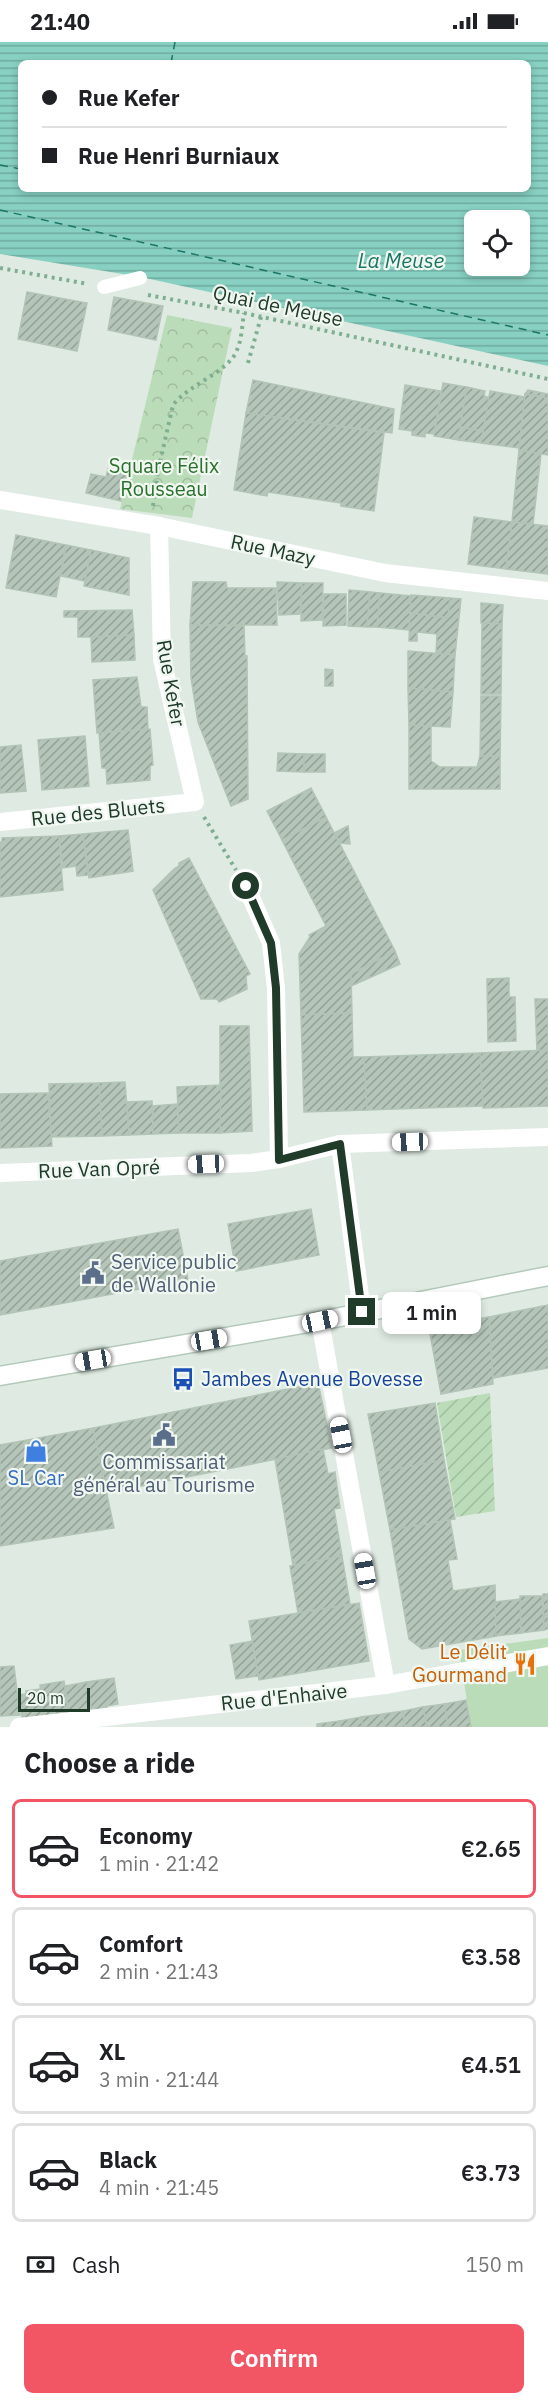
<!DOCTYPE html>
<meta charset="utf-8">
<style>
body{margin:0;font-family:"IBM Plex Sans",sans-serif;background:#f2f2f2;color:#202124;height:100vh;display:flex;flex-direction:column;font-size:22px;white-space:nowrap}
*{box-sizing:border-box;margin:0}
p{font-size:20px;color:#757577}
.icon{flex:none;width:33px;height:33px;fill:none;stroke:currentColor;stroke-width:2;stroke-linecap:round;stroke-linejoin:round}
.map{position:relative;height:1685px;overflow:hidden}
.panel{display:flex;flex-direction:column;background:#fff;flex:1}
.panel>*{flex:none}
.guide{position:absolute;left:18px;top:18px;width:513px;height:132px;border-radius:9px;box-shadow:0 3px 9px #0003;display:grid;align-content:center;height:132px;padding:0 24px;background:#fff}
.fabs{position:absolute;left:464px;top:168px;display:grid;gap:12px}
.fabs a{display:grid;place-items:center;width:66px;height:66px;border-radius:9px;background:#fff;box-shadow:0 3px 9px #0003;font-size:30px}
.scale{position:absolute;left:18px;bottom:15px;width:72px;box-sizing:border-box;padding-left:6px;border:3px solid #203b2a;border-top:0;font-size:16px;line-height:21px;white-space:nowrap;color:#203b2a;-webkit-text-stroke:4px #f0f7f1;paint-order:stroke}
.end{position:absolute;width:27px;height:27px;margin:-14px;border:8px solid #203b2a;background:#fff;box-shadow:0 0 0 3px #fff}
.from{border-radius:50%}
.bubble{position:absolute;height:42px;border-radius:9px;background:#fff;box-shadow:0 3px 9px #0003;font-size:20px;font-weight:600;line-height:42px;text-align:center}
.car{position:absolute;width:18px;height:36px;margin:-18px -9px;border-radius:8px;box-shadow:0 0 4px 2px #0007;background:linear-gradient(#fff 24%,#345 0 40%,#fff 0 76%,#345 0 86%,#fff 0)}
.guide b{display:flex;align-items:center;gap:21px;height:57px;font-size:22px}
.guide b+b{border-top:2px solid #e0e0e0}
.guide i{width:15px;height:15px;background:#202124}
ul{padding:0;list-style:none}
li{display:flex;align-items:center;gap:18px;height:99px;margin:0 12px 9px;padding:0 12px;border:3px solid #e0e0e0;border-radius:9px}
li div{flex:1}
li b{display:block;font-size:22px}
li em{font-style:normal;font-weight:600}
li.on{border-color:#f25665}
li>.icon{width:54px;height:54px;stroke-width:1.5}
h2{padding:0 24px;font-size:27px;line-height:72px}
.pay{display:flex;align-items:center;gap:15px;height:66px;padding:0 24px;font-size:22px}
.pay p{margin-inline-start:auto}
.cta{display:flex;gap:12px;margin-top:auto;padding:12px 24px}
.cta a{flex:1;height:69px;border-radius:9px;background:#f25665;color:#fff;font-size:24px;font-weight:600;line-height:69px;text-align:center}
.status{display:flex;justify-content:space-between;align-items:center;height:42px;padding:0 30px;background:#fff;direction:ltr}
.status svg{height:16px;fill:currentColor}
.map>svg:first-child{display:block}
.forest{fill:url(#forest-crowns)}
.garden{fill:url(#garden-furrows)}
.pitch{fill:#bbdcb8}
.water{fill:url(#water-rules);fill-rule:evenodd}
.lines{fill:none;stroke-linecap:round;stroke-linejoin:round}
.ferry{stroke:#1b7666;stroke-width:1.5;stroke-dasharray:8 6;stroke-linecap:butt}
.building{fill:url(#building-hatch);stroke:#b2c4b6;stroke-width:1.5}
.secondary-casing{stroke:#b3caba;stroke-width:21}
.path{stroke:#80ae90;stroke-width:4;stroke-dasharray:3 4.5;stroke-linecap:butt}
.service{stroke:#fff;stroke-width:14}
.minor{stroke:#fff;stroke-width:18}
.secondary{stroke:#fff;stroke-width:18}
.route{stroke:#203b2a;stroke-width:8}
.labels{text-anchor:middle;stroke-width:4.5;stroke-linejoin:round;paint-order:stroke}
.street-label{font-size:20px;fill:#203b2a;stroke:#f0f7f1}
.park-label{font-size:20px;fill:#2b712e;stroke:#f0f7f1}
.service-label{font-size:20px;fill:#4e5e75;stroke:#f0f7f1;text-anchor:start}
.transit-label{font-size:20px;fill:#164399;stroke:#f0f7f1;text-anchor:start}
.shop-label{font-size:20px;fill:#366cbe;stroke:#f0f7f1}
.food-label{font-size:20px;fill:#c56008;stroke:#f0f7f1;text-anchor:end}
.water-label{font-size:21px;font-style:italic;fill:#1b7666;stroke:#f0f7f1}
</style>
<div class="status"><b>21:40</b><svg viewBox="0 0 49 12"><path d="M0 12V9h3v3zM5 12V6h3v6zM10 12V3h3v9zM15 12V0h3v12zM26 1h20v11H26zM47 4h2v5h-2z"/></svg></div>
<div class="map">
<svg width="548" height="1685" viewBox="0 0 548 1685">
<defs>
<pattern id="forest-crowns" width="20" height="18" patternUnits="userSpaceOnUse" patternTransform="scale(1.5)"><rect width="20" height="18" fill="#bbdcb8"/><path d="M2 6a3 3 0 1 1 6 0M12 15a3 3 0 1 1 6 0" fill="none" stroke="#a0be9e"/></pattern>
<pattern id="garden-furrows" width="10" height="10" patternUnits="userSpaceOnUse" patternTransform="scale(1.5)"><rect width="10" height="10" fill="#bbdcb8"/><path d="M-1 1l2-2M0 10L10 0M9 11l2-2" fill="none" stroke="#a0be9e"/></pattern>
<pattern id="water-rules" width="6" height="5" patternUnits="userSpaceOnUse" patternTransform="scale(1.5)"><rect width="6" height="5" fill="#87d0c2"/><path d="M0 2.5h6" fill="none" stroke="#6eaa9e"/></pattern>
<pattern id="building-hatch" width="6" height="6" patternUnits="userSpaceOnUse" patternTransform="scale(1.5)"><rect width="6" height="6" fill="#b5c5ba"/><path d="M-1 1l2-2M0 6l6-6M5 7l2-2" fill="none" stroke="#93a197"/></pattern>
</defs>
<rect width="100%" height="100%" fill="#dfebe2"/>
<!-- forest -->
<polygon class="forest" points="167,273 232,286 192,476 120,467"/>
<!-- garden -->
<polygon class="garden" points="490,1351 495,1469 456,1475 437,1361"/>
<!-- pitch -->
<polygon class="pitch" points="548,1596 548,1685 471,1685 459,1608"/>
<!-- water -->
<path class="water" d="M0 0H548V324L141 235 0 212ZM21 21H528V147H21ZM474 178H519V224H474Z"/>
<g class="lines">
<!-- ferry -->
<g class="ferry">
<polyline points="171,21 175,0"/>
<polyline points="0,123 21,127"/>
<polyline points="0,168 548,293"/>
</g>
</g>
<!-- building -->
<g class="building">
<polygon points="27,250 87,261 77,309 18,297"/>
<polygon points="114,255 163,264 156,298 108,288"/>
<polygon points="253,338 394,367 392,391 246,371"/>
<polygon points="443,341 467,345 458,398 434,394"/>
<polygon points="405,343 441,349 434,392 425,391 425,395 412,393 412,389 399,387"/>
<polygon points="467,345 485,349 484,354 490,356 483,389 460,385"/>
<polygon points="528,348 548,352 548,356 525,352"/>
<polygon points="490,349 525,355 519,406 481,401"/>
<polygon points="525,352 548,356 548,413 519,408"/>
<polygon points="246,371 384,391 374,469 341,464 341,461 268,450 267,454 234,448"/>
<polygon points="460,385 483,389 481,401 458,398"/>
<polygon points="519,408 541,412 533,482 512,480"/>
<polygon points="108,427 127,432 121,459 86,451 91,432 106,435"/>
<polygon points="474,475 512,480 506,527 468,522"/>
<polygon points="512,480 548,484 548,532 506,527"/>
<polygon points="16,493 66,503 56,555 6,546"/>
<polygon points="66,503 91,508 85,539 61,534"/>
<polygon points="91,508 129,516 129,553 84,544"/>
<polygon points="193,540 226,540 227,546 276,546 277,583 190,583"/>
<polygon points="277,540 302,541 300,572 279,573"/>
<polygon points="302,541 323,541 322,578 301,579"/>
<polygon points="349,548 370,550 367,585 348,584"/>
<polygon points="370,550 380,551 377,585 367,585"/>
<polygon points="380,551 411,554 409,588 377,585"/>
<polygon points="324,552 346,552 346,583 323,584"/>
<polygon points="411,553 450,556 448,576 410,571"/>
<polygon points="450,556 461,557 455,613 436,611 437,592 417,590 417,599 409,599 410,571 448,576"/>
<polygon points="481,561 503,563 502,582 481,581"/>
<polygon points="132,568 134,593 91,595 78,595 78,575 64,575 64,569"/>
<polygon points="482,581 502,582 501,652 481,652"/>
<polygon points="190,583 244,584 245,614 247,614 248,757 231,764 198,680 191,636"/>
<polygon points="134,593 135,618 92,620 91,595"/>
<polygon points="408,609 455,613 453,650 408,646"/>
<polygon points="325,627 333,628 333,644 325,644"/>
<polygon points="137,635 141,665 147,665 148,687 97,691 93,638"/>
<polygon points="408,646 453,650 450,685 409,683"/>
<polygon points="481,654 501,654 500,714 480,714"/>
<polygon points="409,683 431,684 431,719 440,725 477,725 480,714 500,714 500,747 409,747"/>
<polygon points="150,687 153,723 150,724 150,738 107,742 106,726 102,726 99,691"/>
<polygon points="85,694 89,744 42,748 38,698"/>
<polygon points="21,703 26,749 0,751 0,705"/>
<polygon points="278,711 304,712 304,730 277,729"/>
<rect x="304" y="712" width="21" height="18"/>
<polygon points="311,746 326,775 282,798 267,769"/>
<polygon points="326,775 395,909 351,932 352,971 301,973 299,912 310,895 309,893 326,884 282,798"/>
<polygon points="348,784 350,802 340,801 334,791"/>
<polygon points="128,788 133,829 89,836 83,792"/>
<polygon points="83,792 88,833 77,834 76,824 63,826 59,794"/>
<polygon points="59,794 63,848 0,855 0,800 2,800 2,796"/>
<polygon points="189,816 250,932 246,934 247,947 219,960 217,957 201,957 153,848 174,827 179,824 179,821"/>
<polygon points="395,909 400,922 351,944 351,932"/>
<polygon points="509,936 509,955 515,955 516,999 488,1000 487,937"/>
<polygon points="535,957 548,957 548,1008 537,1009"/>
<polygon points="352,971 353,1015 364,1015 367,1068 304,1070 301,973"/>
<polygon points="220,984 249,984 252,1089 220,1091"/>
<polygon points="548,1008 548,1064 483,1066 480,1011"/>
<polygon points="480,1011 483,1064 367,1068 364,1015"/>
<polygon points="125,1040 129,1093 102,1094 99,1041"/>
<polygon points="99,1041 102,1094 51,1095 49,1042"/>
<polygon points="221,1043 220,1091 179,1091 177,1045"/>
<polygon points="48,1051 52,1104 0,1106 0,1052"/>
<polygon points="152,1059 153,1092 129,1093 127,1060"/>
<polygon points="177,1062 179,1091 153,1092 153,1064"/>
<polygon points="311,1167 319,1213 236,1229 228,1182"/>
<polygon points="178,1187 188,1238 0,1273 0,1219"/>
<polygon points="548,1263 548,1326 493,1336 489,1275"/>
<polygon points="489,1275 493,1342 441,1352 429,1286"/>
<polygon points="318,1341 332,1406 106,1451 93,1386"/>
<polygon points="435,1361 444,1418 379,1430 368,1372"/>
<polygon points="93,1386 114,1486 0,1504 0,1403"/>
<polygon points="323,1407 328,1432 335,1430 340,1466 334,1467 342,1514 293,1523 275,1417"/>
<polygon points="444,1418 455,1477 390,1488 379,1430"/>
<polygon points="450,1478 457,1517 448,1518 453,1549 495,1543 496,1594 422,1607 409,1597 390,1488"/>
<polygon points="342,1514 350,1562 298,1571 290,1524"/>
<polygon points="543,1552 548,1552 548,1587 544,1588"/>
<polygon points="520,1554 542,1554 544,1588 521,1591"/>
<polygon points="520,1557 521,1591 496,1594 495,1560"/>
<polygon points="359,1561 369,1619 259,1638 249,1579"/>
<polygon points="252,1599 258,1634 236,1637 230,1603"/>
<polygon points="14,1624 20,1673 0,1674 0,1625"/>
<polygon points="114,1636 118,1662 107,1664 107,1670 92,1672 87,1640"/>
<polygon points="64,1639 69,1675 44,1679 40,1643"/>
<polygon points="87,1640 92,1672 69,1675 65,1644"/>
<polygon points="40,1647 44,1679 23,1682 19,1653 26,1652 26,1649"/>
<polygon points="466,1658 471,1685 448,1685 444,1662"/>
<polygon points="444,1662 448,1685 427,1685 423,1665"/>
<polygon points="423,1665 427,1685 405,1685 403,1669"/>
<polygon points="403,1669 405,1685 384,1685 383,1672"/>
<polygon points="383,1672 384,1685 363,1685 361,1675"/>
<polygon points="361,1675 363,1685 340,1685 339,1679"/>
<polygon points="339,1679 340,1685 317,1685 317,1682"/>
</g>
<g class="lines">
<!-- secondary casing -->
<g class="secondary-casing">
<polyline id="secondary" points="0,1334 320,1279 548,1234"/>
</g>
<!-- path -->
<g class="path">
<polyline points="0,226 88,242"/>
<polyline points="148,253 244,271 548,337"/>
<polyline points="248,321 261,275"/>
<path d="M153 464 158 429 173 363C188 343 230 329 237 308 242 297 242 283 244 271"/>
<polyline points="204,775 236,828"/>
</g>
<!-- service -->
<polyline class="service" points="104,245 140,236"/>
<!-- minor -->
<g class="minor">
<polyline points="0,458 159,484 385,531 548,549"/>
<polyline points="0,780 195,760 162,617 159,484"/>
<polyline points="246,844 271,901 276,946 279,1117"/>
<polyline points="340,1102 362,1270"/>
<polyline points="0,1131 251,1121 279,1117 340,1102 548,1095"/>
<polyline points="320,1279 386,1643"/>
<polyline points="19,1685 386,1643 548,1614"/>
</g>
<!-- secondary -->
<use href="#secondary" class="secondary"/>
</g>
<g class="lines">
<!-- route -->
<polyline class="route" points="246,844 271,901 276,946 279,1118 340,1102 362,1270"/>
</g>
<!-- icons -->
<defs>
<g id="civic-bare" transform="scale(1.8)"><path d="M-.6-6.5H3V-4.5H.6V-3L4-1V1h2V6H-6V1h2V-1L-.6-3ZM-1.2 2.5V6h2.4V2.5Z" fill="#5c6f8a" stroke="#f0f7f1" stroke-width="2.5" paint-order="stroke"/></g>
<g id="bus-bare" transform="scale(1.8)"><path d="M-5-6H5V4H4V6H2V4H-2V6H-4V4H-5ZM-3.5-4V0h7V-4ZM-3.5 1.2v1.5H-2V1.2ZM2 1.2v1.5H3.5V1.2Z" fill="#1a4fb4" stroke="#f0f7f1" stroke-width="2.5" paint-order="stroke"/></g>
<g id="shop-bare" transform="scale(1.8)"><path d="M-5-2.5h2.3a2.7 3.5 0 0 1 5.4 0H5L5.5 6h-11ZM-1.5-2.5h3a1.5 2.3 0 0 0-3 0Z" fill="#3f7fe0" stroke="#f0f7f1" stroke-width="2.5" paint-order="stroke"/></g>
<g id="restaurant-bare" transform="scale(1.8)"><path d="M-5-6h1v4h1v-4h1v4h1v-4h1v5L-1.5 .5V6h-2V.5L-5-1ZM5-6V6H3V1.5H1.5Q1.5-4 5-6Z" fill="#e8710a" stroke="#f0f7f1" stroke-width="2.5" paint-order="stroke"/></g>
</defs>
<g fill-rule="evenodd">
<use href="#civic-bare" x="93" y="1231"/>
<use href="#bus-bare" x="183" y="1337"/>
<use href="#civic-bare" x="164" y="1393"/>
<use href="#shop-bare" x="36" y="1409"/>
<use href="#restaurant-bare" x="525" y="1622"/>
</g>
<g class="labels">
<!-- street labels -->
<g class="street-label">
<text transform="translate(278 264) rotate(12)" y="7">Quai de Meuse</text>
<text transform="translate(273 508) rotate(12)" y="7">Rue Mazy</text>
<text transform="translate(171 641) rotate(80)" y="7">Rue Kefer</text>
<text transform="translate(98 770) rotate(-6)" y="7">Rue des Bluets</text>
<text transform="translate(99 1127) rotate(-2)" y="7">Rue Van Opré</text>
<text transform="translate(284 1655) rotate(-6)" y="7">Rue d'Enhaive</text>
</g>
<!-- park labels -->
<g class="park-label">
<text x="164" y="431">Square Félix<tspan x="164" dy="23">Rousseau</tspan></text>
</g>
<!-- service labels -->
<g class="service-label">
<text x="111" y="1227">Service public<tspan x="111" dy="23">de Wallonie</tspan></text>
<text x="164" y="1427" text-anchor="middle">Commissariat<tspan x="164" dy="23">général au Tourisme</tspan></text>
</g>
<!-- transit labels -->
<g class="transit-label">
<text x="201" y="1344">Jambes Avenue Bovesse</text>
</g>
<!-- shop labels -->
<g class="shop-label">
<text x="36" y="1443">SL Car</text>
</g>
<!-- food labels -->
<g class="food-label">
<text x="507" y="1617">Le Délit<tspan x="507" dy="23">Gourmand</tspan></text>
</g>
<!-- water labels -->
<g class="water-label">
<text x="401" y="226">La Meuse</text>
</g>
</g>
</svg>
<div class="fabs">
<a><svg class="icon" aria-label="locate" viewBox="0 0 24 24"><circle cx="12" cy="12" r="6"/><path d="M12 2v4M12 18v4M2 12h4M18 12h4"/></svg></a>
</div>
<div class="scale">20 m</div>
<i class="end from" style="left:246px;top:844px"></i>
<i class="end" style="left:362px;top:1270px"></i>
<div class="bubble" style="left:382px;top:1250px;width:99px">1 min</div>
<i class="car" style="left:410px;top:1100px;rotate:268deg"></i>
<i class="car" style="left:206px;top:1122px;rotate:268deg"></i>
<i class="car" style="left:320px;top:1279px;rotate:78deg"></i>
<i class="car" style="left:209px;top:1298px;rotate:80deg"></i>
<i class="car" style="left:93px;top:1318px;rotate:260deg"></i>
<i class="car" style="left:341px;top:1393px;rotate:349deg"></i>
<i class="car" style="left:365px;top:1529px;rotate:350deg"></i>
<div class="guide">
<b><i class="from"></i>Rue Kefer</b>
<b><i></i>Rue Henri Burniaux</b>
</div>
</div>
<section class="panel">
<h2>Choose a ride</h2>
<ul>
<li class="on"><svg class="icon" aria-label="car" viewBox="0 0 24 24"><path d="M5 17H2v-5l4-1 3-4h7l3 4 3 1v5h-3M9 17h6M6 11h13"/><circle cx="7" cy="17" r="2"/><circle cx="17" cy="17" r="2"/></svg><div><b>Economy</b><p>1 min · 21:42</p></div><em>€2.65</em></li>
<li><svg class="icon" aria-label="car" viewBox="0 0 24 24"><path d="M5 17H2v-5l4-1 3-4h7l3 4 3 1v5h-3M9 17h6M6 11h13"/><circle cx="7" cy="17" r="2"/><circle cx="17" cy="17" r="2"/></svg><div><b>Comfort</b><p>2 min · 21:43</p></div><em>€3.58</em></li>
<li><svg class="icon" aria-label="car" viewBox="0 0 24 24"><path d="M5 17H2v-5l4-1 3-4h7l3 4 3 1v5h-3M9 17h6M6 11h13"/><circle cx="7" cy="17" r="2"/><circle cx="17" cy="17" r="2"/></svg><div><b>XL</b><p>3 min · 21:44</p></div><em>€4.51</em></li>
<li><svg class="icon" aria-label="car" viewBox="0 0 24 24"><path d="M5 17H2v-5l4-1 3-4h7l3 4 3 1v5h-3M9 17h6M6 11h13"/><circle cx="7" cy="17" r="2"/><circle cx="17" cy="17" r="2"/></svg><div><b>Black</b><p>4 min · 21:45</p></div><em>€3.73</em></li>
</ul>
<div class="pay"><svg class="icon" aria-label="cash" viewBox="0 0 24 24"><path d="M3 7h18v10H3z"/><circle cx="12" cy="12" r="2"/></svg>Cash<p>150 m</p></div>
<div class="cta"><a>Confirm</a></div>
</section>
